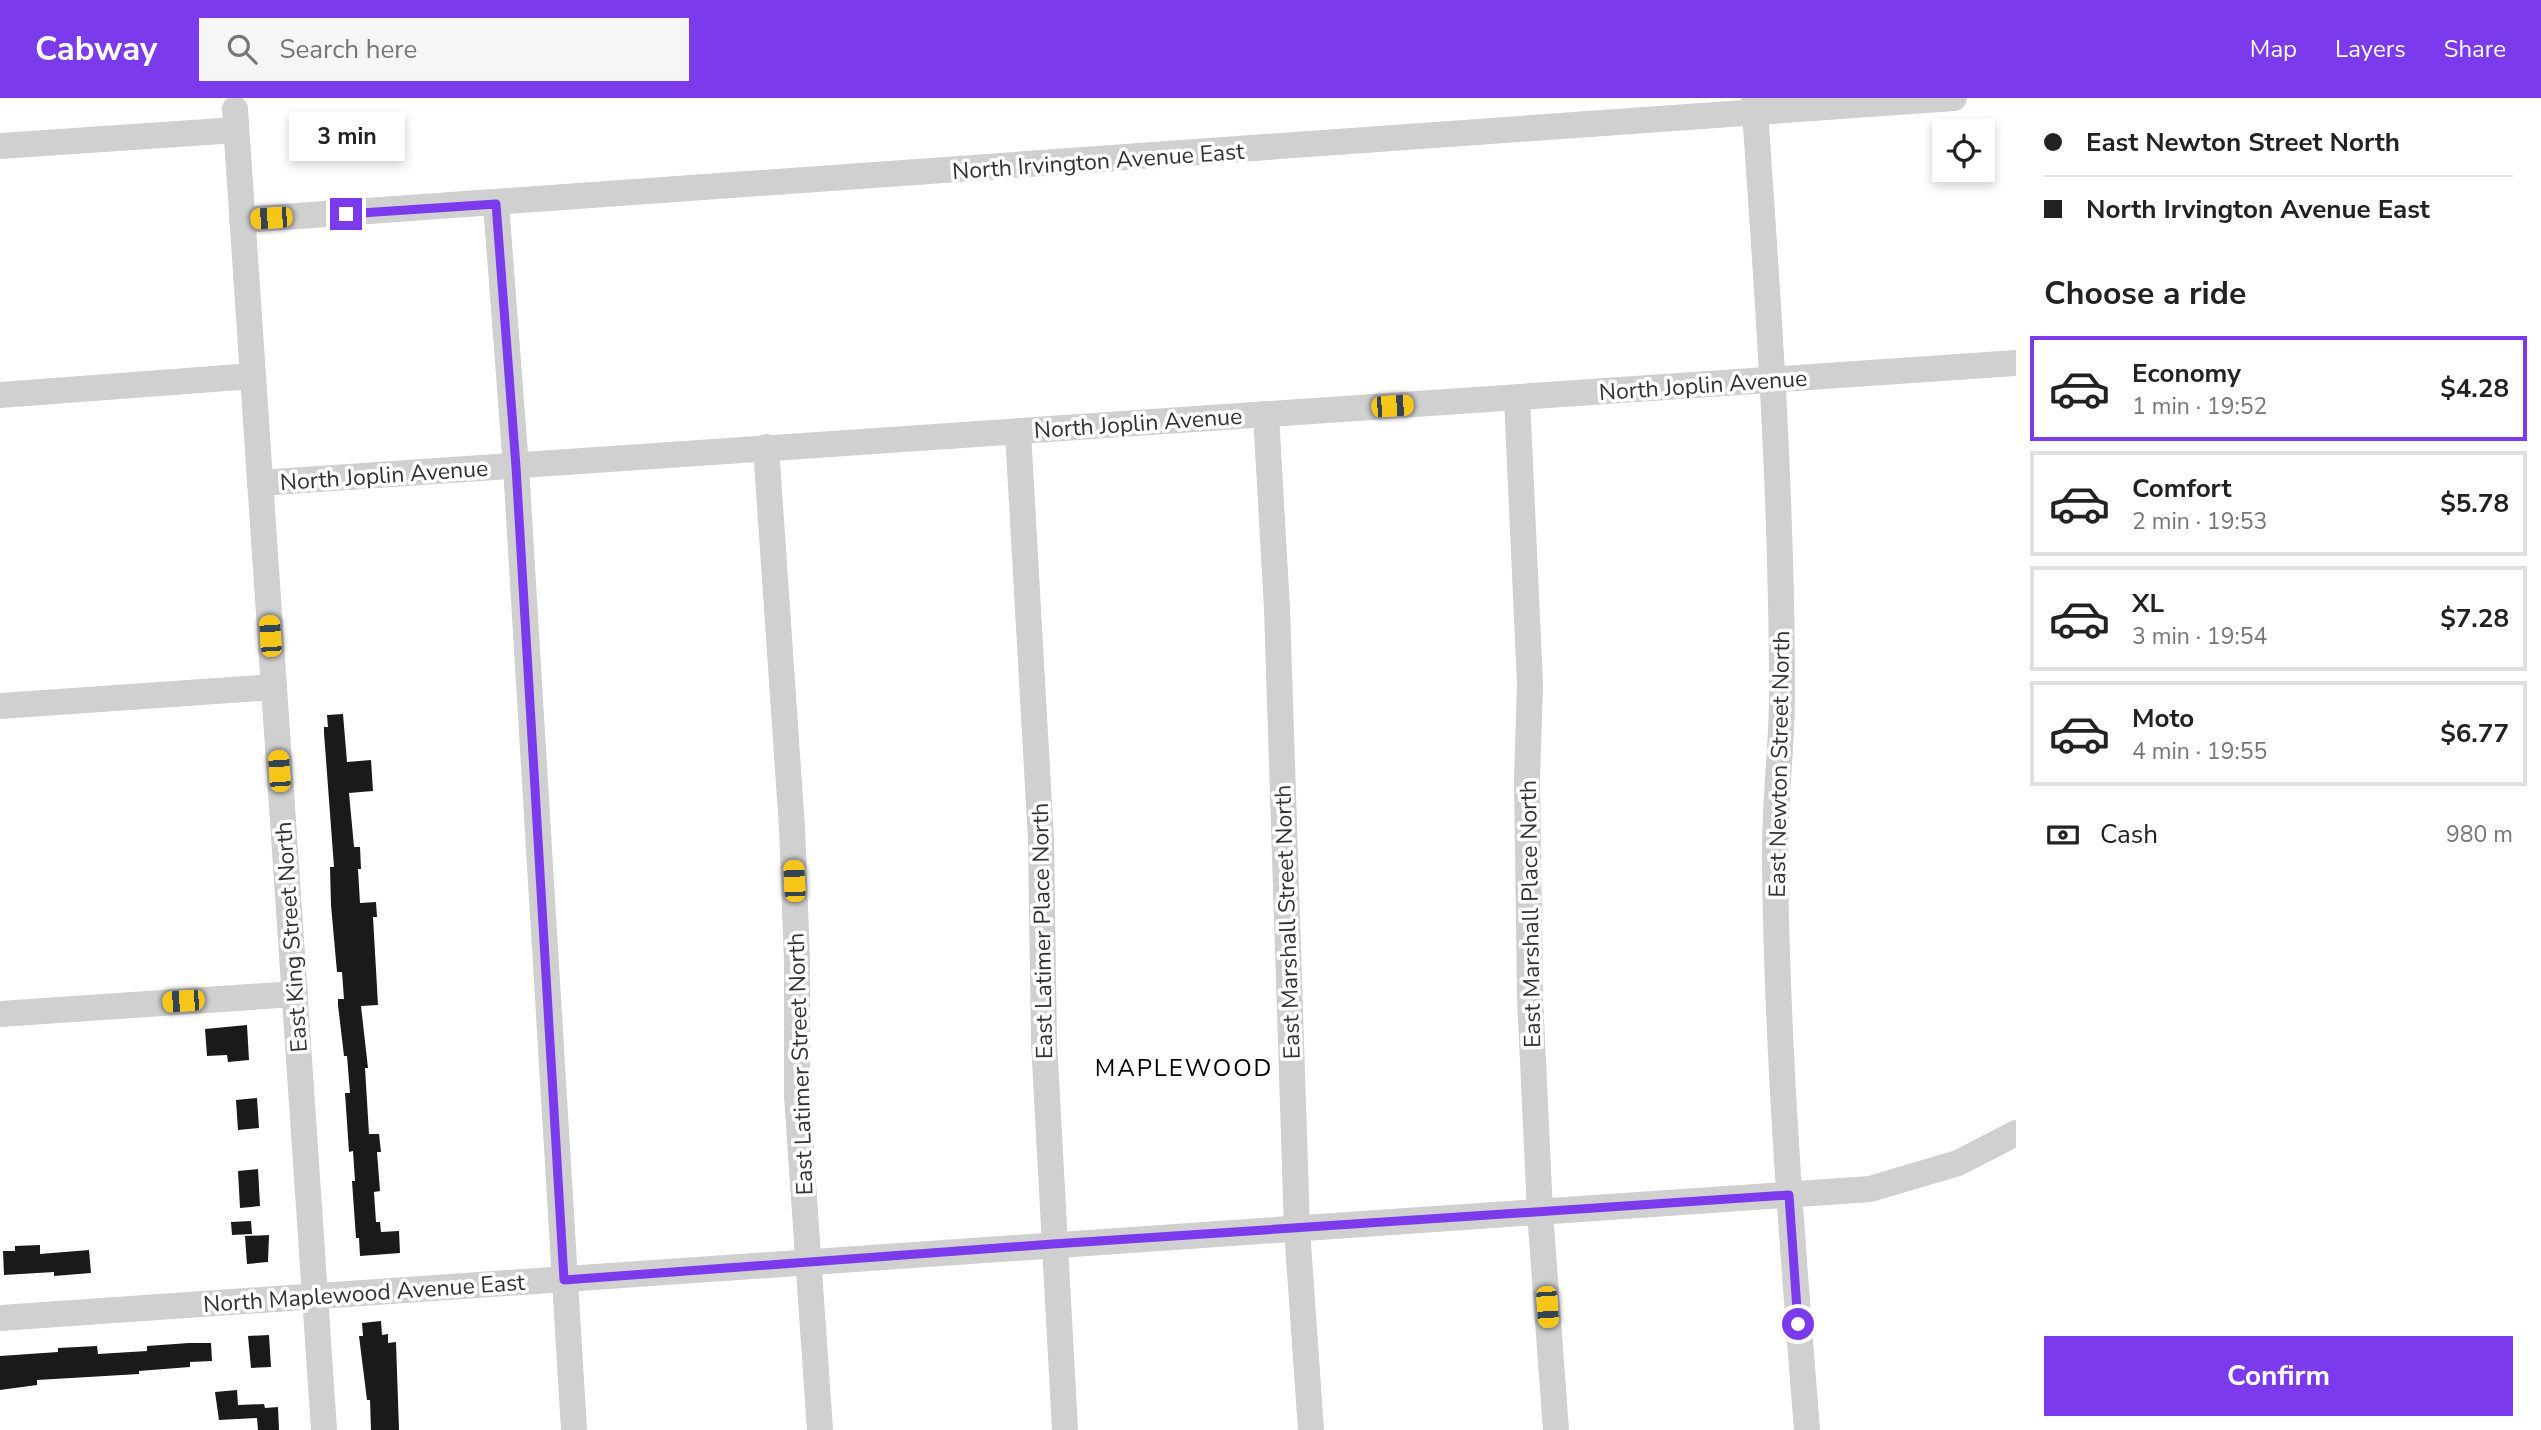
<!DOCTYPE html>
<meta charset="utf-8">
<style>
body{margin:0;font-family:"Nunito Sans",sans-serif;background:#f6f6f6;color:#222;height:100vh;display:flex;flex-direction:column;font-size:26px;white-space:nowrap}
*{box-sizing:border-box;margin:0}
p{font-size:23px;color:#767676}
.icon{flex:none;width:38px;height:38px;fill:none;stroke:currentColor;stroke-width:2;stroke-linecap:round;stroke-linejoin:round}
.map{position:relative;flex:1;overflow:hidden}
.side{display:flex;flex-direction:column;background:#fff;width:525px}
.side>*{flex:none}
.hud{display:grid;align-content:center;height:154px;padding:0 28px;background:#fff}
.fabs{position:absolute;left:1932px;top:21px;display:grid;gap:14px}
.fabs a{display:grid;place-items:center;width:63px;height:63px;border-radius:0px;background:#fff;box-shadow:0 4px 10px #0003;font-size:35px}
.end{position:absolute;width:32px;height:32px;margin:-16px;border:9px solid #7c3aed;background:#fff;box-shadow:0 0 0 4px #fff}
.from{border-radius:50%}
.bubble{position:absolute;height:49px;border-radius:0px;background:#fff;box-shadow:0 4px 10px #0003;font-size:23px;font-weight:700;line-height:49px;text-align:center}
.car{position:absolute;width:21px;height:42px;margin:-21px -10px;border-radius:9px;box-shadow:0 0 5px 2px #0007;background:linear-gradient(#f5c518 24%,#345 0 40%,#f5c518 0 76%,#345 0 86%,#f5c518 0)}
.hud b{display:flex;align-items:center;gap:24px;height:66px;font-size:26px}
.hud b+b{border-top:2px solid #e0e0e0}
.hud i{width:18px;height:18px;background:#222}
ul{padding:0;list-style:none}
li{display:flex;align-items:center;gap:21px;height:105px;margin:0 14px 10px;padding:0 14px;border:4px solid #e0e0e0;border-radius:0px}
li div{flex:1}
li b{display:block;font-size:26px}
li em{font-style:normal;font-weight:700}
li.active{border-color:#7c3aed}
li>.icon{width:63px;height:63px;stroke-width:1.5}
h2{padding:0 28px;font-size:32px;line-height:84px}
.pay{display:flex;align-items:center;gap:18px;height:77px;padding:0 28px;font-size:26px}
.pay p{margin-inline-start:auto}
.primary-button{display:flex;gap:14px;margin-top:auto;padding:14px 28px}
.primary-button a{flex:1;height:80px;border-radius:0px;background:#7c3aed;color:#fff;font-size:28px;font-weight:700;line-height:80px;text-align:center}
header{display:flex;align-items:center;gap:42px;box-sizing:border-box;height:98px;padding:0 35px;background:#7c3aed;color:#fff}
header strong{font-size:33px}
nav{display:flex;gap:38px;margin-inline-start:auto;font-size:24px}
.search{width:490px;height:63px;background:#f6f6f6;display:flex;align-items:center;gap:18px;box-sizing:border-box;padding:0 24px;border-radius:0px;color:#767676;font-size:26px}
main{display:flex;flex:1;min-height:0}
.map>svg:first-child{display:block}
.building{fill:#1a1a1a}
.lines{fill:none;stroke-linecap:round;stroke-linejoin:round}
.minor{stroke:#d0d0d0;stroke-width:26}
.route{stroke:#7c3aed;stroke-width:9}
.labels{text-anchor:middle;stroke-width:7;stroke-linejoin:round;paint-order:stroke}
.street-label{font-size:23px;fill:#333;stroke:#fff}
.neighbourhood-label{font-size:24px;letter-spacing:2px;fill:#000;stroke:#fff}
</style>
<header>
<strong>Cabway</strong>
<div class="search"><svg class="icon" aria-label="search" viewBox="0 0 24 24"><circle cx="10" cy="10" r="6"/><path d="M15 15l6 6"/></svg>Search here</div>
<nav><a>Map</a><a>Layers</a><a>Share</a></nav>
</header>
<main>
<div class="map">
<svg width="2016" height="1332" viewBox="0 0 2016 1332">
<rect width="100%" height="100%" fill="#fff"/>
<!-- building -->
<g class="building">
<polygon points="343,616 347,664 371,662 373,693 349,695 354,749 360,749 361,771 358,771 360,805 376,804 377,819 373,819 378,907 361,908 368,970 365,970 369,1036 379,1036 381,1054 377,1054 380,1093 374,1094 376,1124 380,1124 381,1134 399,1133 400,1155 360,1158 359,1140 356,1140 352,1083 355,1083 353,1053 349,1054 345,995 350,995 347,958 344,958 338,907 338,901 344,901 342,874 337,874 331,807 330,769 334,769 324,635 324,629 328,629 327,617"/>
<polygon points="247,927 249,962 228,964 227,957 207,958 205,931"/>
<polygon points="257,1000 259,1030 238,1032 236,1002"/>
<polygon points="258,1071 260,1108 240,1110 238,1073"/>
<polygon points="251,1123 252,1136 232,1137 231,1124"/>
<polygon points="269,1137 268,1164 247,1166 245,1138"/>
<polygon points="40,1147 40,1156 89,1152 91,1175 54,1178 54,1174 4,1177 3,1153 15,1153 15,1148"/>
<polygon points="381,1223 382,1237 388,1236 388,1245 396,1244 399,1332 371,1332 370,1302 367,1302 359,1238 363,1238 362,1225"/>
<polygon points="269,1237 271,1269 251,1270 248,1238"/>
<polygon points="189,1245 211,1245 212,1263 190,1264 190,1269 139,1273 139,1276 37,1282 37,1287 0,1292 0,1258 58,1254 58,1250 97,1248 98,1256 147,1253 147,1248"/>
<polygon points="237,1292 238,1307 264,1306 265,1310 278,1309 279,1332 258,1332 257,1320 219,1322 215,1294"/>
</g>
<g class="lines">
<!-- minor -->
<g class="minor">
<path d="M1754 0C1768 198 1782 397 1782 596 1782 652 1774 707 1775 763 1777 953 1792 1143 1807 1332"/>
<polyline points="235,11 324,1332"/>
<polyline points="0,48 236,32"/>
<polyline points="496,106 516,369 574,1332"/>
<polyline points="242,122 1954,0"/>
<polyline points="0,297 253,278"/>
<polyline points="1517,300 1530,586 1527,682 1530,899 1540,1114 1556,1332"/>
<polyline points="1266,316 1277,511 1297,1131 1311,1332"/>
<polyline points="1018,334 1041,742 1044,944 1065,1332"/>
<polyline points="766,349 792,730 797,862 797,998 820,1332"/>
<polyline points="260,385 2016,265"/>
<polyline points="0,608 274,589"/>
<polyline points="0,916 295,896"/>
<polyline points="0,1220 1870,1091 1958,1065 2016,1035"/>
</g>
</g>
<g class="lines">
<!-- route -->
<polyline class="route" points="346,116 496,106 516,369 564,1182 1053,1146 1789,1097 1798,1226"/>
</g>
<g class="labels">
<!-- street labels -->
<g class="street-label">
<text transform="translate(1098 63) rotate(-4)" y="8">North Irvington Avenue East</text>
<text transform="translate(1703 287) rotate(-4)" y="8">North Joplin Avenue</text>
<text transform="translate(1138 325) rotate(-4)" y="8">North Joplin Avenue</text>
<text transform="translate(384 377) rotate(-4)" y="8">North Joplin Avenue</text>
<text transform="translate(1779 666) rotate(-89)" y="8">East Newton Street North</text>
<text transform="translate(1530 816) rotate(-91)" y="8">East Marshall Place North</text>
<text transform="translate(1287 824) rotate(-92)" y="8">East Marshall Street North</text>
<text transform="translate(1042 833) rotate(-91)" y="8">East Latimer Place North</text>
<text transform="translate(291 839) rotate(-94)" y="8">East King Street North</text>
<text transform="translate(800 966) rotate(-92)" y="8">East Latimer Street North</text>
<text transform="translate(364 1195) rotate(-4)" y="8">North Maplewood Avenue East</text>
</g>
<!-- neighbourhood labels -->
<g class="neighbourhood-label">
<text x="1184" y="978">MAPLEWOOD</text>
</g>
</g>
</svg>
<div class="fabs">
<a><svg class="icon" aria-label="locate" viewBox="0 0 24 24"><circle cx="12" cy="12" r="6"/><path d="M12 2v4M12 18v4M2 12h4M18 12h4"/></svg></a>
</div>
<i class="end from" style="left:1798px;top:1226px"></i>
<i class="end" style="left:346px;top:116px"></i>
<div class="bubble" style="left:289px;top:14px;width:116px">3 min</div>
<i class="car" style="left:271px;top:120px;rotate:266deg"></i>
<i class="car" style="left:1392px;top:308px;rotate:86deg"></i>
<i class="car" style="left:270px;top:538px;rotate:356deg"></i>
<i class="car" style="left:279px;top:673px;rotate:356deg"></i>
<i class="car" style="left:794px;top:783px;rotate:357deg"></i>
<i class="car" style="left:183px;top:903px;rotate:266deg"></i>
<i class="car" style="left:1547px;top:1209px;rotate:176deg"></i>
</div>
<section class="side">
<div class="hud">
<b><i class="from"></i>East Newton Street North</b>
<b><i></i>North Irvington Avenue East</b>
</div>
<h2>Choose a ride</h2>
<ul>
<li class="active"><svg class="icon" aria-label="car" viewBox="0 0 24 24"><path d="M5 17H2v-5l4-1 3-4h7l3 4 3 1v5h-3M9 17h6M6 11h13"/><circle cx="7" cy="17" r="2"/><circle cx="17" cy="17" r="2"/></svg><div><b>Economy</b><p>1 min · 19:52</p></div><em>$4.28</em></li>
<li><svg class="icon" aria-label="car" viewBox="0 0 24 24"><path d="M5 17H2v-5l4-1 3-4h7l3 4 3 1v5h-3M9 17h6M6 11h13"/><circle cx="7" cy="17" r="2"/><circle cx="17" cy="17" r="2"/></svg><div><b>Comfort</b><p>2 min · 19:53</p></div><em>$5.78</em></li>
<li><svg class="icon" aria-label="car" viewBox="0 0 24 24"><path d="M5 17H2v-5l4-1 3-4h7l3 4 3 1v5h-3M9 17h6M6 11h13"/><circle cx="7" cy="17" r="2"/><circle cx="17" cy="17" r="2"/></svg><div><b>XL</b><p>3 min · 19:54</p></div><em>$7.28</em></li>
<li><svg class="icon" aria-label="car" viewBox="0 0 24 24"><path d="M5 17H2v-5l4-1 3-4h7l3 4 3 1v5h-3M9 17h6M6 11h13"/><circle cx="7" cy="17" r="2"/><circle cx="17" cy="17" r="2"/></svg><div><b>Moto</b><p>4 min · 19:55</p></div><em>$6.77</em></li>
</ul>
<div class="pay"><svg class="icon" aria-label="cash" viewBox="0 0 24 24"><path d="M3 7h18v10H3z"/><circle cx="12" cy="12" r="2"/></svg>Cash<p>980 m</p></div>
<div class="primary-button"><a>Confirm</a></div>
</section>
</main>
